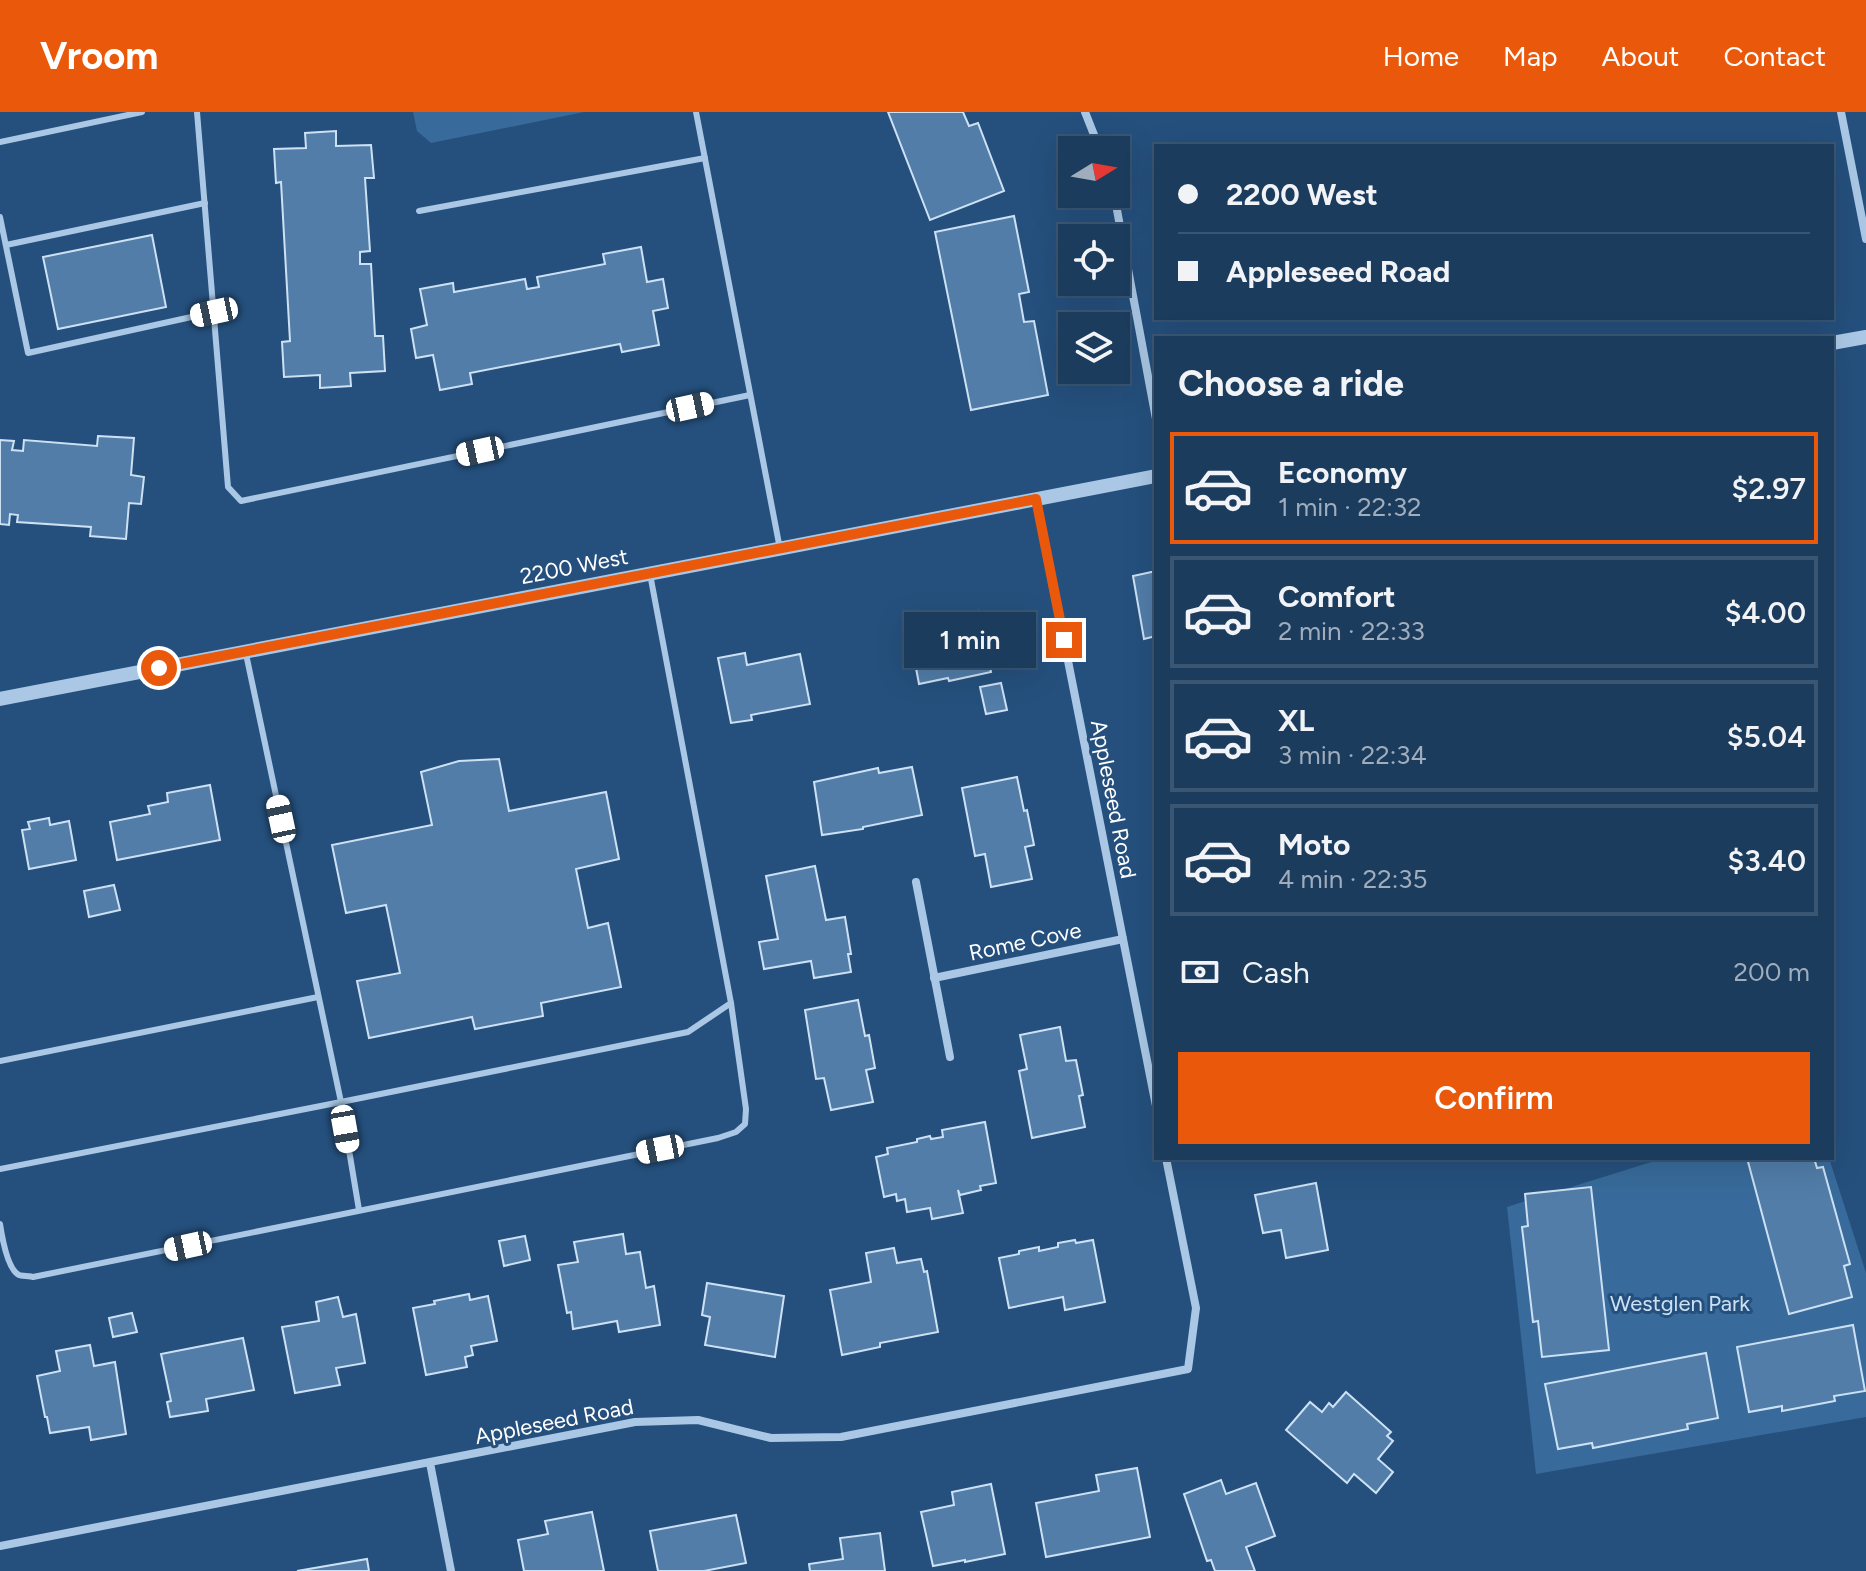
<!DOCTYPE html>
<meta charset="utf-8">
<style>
body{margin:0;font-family:Figtree,sans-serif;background:#254364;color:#f1f3f6;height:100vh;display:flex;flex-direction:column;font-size:30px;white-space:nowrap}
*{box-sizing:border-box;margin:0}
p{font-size:26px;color:#a0adbc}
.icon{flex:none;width:44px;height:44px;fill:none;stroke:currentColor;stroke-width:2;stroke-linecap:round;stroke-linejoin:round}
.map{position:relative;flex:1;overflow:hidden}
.sheet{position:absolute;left:1154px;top:224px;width:680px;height:824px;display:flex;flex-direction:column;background:#1c3c5e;border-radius:0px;box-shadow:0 8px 32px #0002,0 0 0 2px #3a5673}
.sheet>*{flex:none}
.guide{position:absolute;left:1154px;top:32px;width:680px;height:176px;border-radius:0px;box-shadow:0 8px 32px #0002,0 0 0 2px #3a5673;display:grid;align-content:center;height:176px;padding:0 24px;background:#1c3c5e}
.needle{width:52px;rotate:79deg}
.controls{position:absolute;left:1058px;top:24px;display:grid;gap:16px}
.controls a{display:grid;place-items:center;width:72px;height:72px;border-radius:0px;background:#1c3c5e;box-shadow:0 8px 32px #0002,0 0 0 2px #3a5673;font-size:40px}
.end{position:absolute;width:36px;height:36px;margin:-18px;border:10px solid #ea580c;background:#fff;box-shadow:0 0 0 4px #fff}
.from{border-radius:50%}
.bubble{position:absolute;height:56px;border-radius:0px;background:#1c3c5e;box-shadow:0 8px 32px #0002,0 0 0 2px #3a5673;font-size:26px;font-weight:600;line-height:56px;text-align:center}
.car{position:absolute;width:24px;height:48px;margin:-24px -12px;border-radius:10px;box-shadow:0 0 6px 2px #0007;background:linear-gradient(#fff 24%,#345 0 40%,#fff 0 76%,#345 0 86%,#fff 0)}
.guide b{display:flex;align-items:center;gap:28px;height:76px;font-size:30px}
.guide b+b{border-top:2px solid #3a5673}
.guide i{width:20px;height:20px;background:#f1f3f6}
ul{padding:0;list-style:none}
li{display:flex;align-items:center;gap:24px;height:112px;margin:0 16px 12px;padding:0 8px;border:4px solid #3a5673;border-radius:0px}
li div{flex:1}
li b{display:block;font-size:30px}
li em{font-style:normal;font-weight:600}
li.current{border-color:#ea580c}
li>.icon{width:72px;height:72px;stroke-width:1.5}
h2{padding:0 24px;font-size:36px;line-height:96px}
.pay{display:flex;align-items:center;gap:20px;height:88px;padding:0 24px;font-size:30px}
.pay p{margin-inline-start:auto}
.primary-button{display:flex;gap:16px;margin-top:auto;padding:16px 24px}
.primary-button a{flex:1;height:92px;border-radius:0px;background:#ea580c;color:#fff;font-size:32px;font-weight:600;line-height:92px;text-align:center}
header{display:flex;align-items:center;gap:48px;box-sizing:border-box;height:112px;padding:0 40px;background:#ea580c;color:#fff}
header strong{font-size:38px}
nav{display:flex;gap:44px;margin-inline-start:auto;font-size:28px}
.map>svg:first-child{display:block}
.green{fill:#386b9b}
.building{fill:#517da8;stroke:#cde1f4;stroke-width:2}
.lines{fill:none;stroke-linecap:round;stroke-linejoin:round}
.service{stroke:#aac8e5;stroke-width:6}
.minor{stroke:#aac8e5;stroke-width:8}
.tertiary{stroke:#aac8e5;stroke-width:14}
.route{stroke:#ea580c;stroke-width:10}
.labels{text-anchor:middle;stroke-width:6;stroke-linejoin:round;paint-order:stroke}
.street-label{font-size:22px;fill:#fff;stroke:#25507d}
.park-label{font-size:22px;fill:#cde1f4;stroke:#25507d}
</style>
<header>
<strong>Vroom</strong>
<nav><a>Home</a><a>Map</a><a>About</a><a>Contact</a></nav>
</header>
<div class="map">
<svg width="1866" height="1459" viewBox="0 0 1866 1459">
<rect width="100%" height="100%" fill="#25507d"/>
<!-- green -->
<g class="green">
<polygon points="413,0 584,0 431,31 417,19"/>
<polygon points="1664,1046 1829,1046 1866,1161 1866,1305 1536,1362 1507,1095"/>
</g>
<!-- building -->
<g class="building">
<polygon points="888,0 963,0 969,14 978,11 1004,79 930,108"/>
<polygon points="336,19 336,34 371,33 374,66 365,66 370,139 360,140 360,152 371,152 375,224 383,224 385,259 350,261 351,274 320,276 320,263 284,265 282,230 290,229 281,70 276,71 274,37 306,36 305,21"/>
<polygon points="1014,104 1029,180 1019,182 1024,210 1034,209 1048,283 971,298 935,120"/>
<polygon points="152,123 166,195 58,217 43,145"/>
<polygon points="641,135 647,170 663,167 668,196 653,199 659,233 622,240 620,232 470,261 472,272 440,278 433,243 416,246 411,217 427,213 420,177 453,171 454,180 525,167 527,177 539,175 537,165 605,152 603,142"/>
<polygon points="98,324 134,326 131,363 144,365 141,392 129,391 126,427 90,424 91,415 17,410 18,403 10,402 9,413 0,412 0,328 14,329 12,338 23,339 24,328 97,334"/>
<polygon points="1156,459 1156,524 1144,527 1133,464"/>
<polygon points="978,499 991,560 949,569 948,566 919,572 909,519 938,513 936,507"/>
<polygon points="745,541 747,553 800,542 810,592 751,603 752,608 731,611 718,546"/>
<polygon points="1001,571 1007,598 986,602 980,575"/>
<polygon points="499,647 509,699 606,680 619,747 576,757 588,816 608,811 621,875 541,891 543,904 475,917 472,905 369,926 357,869 400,861 386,793 346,801 332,733 432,713 421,660 459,649"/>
<polygon points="912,655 922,703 863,715 863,717 822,723 814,670 878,656 879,661"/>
<polygon points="1017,665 1024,699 1027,698 1034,733 1025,735 1032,767 991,775 985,742 975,744 962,676"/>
<polygon points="210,673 220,728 117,748 110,710 150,702 148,694 168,690 167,681"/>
<polygon points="49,706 50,713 69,709 76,748 29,757 22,718 30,717 28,710"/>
<polygon points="815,754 826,808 845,805 851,842 848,842 851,860 814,866 811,849 764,857 759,830 778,827 766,764"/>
<polygon points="114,773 120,798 89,805 84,779"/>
<polygon points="858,888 865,924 869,923 875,956 866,958 873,990 831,998 824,966 816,967 805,898"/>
<polygon points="1060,915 1066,949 1076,948 1083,983 1079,984 1085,1015 1032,1026 1019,959 1027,957 1020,923"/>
<polygon points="985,1010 996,1071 980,1074 981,1078 960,1083 958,1078 963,1101 932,1107 930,1096 907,1100 905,1087 897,1089 896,1082 884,1085 876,1045 888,1042 887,1036 917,1030 917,1027 930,1024 931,1027 943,1025 942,1018"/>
<polygon points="1747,1046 1814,1046 1817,1056 1823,1055 1850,1152 1844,1154 1852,1185 1789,1202"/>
<polygon points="1316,1071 1328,1138 1286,1146 1281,1118 1263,1121 1255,1083"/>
<polygon points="1591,1075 1609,1238 1542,1245 1538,1209 1533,1210 1522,1115 1528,1114 1525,1082"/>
<polygon points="623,1122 626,1142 640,1140 646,1176 654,1174 660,1213 619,1220 617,1209 573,1217 571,1200 567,1201 558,1153 578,1150 574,1130"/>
<polygon points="525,1124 530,1148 504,1154 499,1129"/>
<polygon points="1075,1128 1076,1131 1093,1128 1105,1190 1065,1198 1063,1185 1009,1196 999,1146 1019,1142 1019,1139 1039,1135 1039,1139 1058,1135 1058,1131"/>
<polygon points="894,1136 897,1151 921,1147 924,1160 927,1159 938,1220 880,1231 880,1235 842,1243 830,1178 871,1170 866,1141"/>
<polygon points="707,1171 784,1184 775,1245 705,1233 710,1205 702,1203"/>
<polygon points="469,1182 470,1188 488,1184 497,1229 471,1234 473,1243 465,1245 467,1255 426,1263 413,1196 435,1192 434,1189"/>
<polygon points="338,1185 343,1205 356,1202 365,1251 336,1256 340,1273 295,1281 282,1215 319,1209 316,1190"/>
<polygon points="132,1201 137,1220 113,1225 109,1206"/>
<polygon points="1853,1213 1865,1279 1834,1284 1835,1289 1782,1299 1782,1294 1749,1300 1737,1235"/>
<polygon points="243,1226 254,1278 206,1287 208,1299 170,1305 167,1290 171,1289 161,1242"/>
<polygon points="90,1233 94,1254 115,1250 126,1322 91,1328 89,1315 50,1321 47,1305 45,1305 37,1264 60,1259 56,1239"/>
<polygon points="1706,1241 1718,1306 1687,1312 1688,1317 1593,1336 1592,1331 1558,1337 1545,1272"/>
<polygon points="1346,1280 1391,1320 1387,1324 1393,1329 1378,1347 1393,1360 1376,1381 1354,1362 1347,1371 1286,1318 1310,1290 1322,1300 1329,1291 1333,1295"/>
<polygon points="1137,1356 1150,1425 1046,1445 1036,1391 1099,1379 1096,1363"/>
<polygon points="1221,1368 1226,1382 1256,1371 1275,1424 1246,1435 1255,1459 1215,1459 1211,1448 1207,1449 1184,1382"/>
<polygon points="991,1372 1005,1442 965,1450 965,1448 933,1454 921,1400 954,1393 952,1380"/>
<polygon points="592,1400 604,1459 524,1459 518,1428 548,1422 545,1409"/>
<polygon points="736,1403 746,1451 704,1459 658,1459 650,1419"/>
<polygon points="880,1421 885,1459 810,1459 809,1452 843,1447 840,1426"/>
<polygon points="367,1447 369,1459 297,1459"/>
</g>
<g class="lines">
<!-- service -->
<g class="service">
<polyline points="197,0 228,375 241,389 750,283"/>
<polyline points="696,0 780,437"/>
<polyline points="0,30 142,0"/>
<polyline points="419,99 705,46"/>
<polyline points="0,105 28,241 214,200"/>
<polyline points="6,133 205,91"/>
<polyline points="246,542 341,990 688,920 731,891 650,462"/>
<polyline points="0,949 318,885"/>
<polyline points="0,1057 341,990 359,1098"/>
<path d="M0 1112C2 1125 7 1157 19 1163 21 1164 31 1164 33 1165L718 1026 736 1020 745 1012 746 997 731 891"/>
</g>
<!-- minor -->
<g class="minor">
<polyline points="1085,0 1100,38"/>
<polyline points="1841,0 1866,127"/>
<polyline points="1114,82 1156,307"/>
<polyline points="1036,387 1156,994"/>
<polyline points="916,770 950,945"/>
<polyline points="934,866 1123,827"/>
<polyline points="430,1351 451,1459"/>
<polyline points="0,1434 635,1310 698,1308 771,1326 841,1325 1188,1257 1196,1196 1166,1046"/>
</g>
<!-- tertiary -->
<g class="tertiary">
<polyline points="1832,231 1866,225"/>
<polyline points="0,587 1156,364"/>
</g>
</g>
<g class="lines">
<!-- route -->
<polyline class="route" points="159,556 1036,387 1064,528"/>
</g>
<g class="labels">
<!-- street labels -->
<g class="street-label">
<text transform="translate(574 454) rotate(-11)" y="8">2200 West</text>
<text transform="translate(1114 687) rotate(79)" y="8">Appleseed Road</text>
<text transform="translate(1025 829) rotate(-12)" y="8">Rome Cove</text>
<text transform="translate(554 1309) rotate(-11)" y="8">Appleseed Road</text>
</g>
<!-- park labels -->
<g class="park-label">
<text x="1680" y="1199">Westglen Park</text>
</g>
</g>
</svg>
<div class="controls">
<a><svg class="needle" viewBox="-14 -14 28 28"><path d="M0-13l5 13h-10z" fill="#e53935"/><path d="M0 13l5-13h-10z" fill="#a0adbc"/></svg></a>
<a><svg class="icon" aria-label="locate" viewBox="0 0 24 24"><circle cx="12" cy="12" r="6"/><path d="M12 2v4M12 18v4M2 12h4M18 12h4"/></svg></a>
<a><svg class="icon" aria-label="layers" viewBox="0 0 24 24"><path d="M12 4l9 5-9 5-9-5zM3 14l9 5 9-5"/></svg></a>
</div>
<i class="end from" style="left:159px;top:556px"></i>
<i class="end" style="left:1064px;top:528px"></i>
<div class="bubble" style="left:904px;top:500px;width:132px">1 min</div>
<i class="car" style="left:214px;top:200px;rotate:258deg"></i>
<i class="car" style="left:690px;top:295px;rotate:78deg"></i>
<i class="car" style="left:480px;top:339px;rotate:258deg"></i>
<i class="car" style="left:281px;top:707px;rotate:348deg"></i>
<i class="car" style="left:345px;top:1017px;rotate:170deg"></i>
<i class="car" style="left:660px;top:1037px;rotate:259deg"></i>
<i class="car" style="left:188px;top:1134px;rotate:258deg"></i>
<div class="guide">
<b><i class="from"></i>2200 West</b>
<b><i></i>Appleseed Road</b>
</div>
<section class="sheet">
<h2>Choose a ride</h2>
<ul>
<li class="current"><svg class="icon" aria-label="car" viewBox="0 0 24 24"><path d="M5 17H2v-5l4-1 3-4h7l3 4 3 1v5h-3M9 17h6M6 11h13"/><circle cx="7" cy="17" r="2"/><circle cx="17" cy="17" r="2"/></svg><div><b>Economy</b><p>1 min · 22:32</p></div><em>$2.97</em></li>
<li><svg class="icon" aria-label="car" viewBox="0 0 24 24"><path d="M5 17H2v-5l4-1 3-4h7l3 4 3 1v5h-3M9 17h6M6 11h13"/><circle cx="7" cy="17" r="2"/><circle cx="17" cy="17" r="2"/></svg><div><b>Comfort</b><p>2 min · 22:33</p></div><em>$4.00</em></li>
<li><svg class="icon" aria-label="car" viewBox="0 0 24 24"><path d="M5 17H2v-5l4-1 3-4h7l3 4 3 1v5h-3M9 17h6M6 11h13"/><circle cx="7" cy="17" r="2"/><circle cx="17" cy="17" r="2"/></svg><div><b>XL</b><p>3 min · 22:34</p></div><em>$5.04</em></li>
<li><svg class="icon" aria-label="car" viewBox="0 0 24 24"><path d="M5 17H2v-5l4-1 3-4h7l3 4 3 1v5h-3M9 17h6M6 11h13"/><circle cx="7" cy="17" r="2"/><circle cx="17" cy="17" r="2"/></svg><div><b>Moto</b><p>4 min · 22:35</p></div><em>$3.40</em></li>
</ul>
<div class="pay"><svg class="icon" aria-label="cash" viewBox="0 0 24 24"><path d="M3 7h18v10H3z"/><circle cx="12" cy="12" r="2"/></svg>Cash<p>200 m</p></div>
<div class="primary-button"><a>Confirm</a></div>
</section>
</div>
